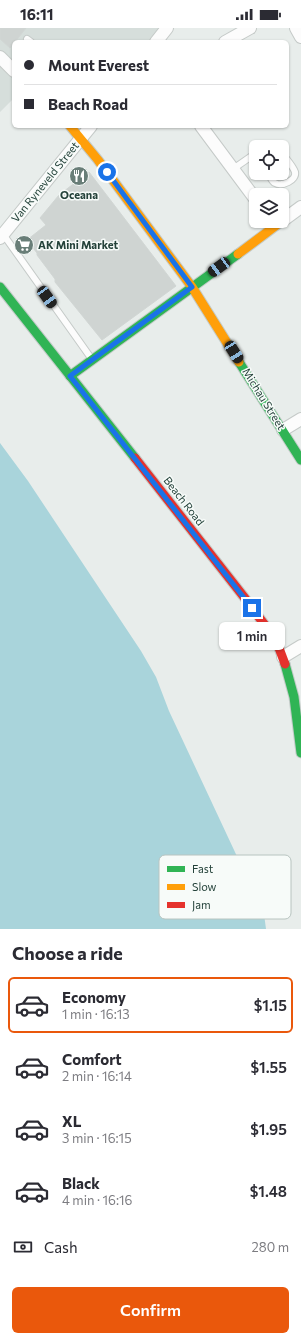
<!DOCTYPE html>
<meta charset="utf-8">
<style>
body{margin:0;font-family:Commissioner,sans-serif;background:#f2f2f3;color:#2b2b33;height:100vh;display:flex;flex-direction:column;font-size:15px;white-space:nowrap}
*{box-sizing:border-box;margin:0}
p{font-size:13px;color:#7c7c81}
.icon{flex:none;width:22px;height:22px;fill:none;stroke:currentColor;stroke-width:2;stroke-linecap:round;stroke-linejoin:round}
.map{position:relative;height:901px;overflow:hidden}
.details{display:flex;flex-direction:column;background:#fff;flex:1}
.details>*{flex:none}
.hud{position:absolute;left:12px;top:12px;width:277px;height:88px;border-radius:6px;box-shadow:0 1px 3px #0004;display:grid;align-content:center;height:88px;padding:0 12px;background:#fff}
.controls{position:absolute;left:249px;top:112px;display:grid;gap:8px}
.controls a{display:grid;place-items:center;width:40px;height:40px;border-radius:6px;background:#fff;box-shadow:0 1px 3px #0004;font-size:20px}
.end{position:absolute;width:18px;height:18px;margin:-9px;border:5px solid #1a73e8;background:#fff;box-shadow:0 0 0 2px #fff}
.from{border-radius:50%}
.bubble{position:absolute;height:28px;border-radius:6px;background:#fff;box-shadow:0 1px 3px #0004;font-size:13px;font-weight:600;line-height:28px;text-align:center}
.car{position:absolute;width:12px;height:24px;margin:-12px -6px;border-radius:5px;box-shadow:0 0 3px 1px #0007;background:linear-gradient(#222 24%,#8ab4d8 0 40%,#222 0 76%,#8ab4d8 0 86%,#222 0)}
.hud b{display:flex;align-items:center;gap:14px;height:38px;font-size:15px}
.hud b+b{border-top:1px solid #e1e1e2}
.hud i{width:10px;height:10px;background:#2b2b33}
ul{padding:0;list-style:none}
li{display:flex;align-items:center;gap:12px;height:56px;margin:0 8px 6px;padding:0 4px;border:2px solid transparent;border-radius:6px}
li div{flex:1}
li b{display:block;font-size:15px}
li em{font-style:normal;font-weight:600}
li.on{border-color:#ea580c}
li>.icon{width:36px;height:36px;stroke-width:1.5}
h2{padding:0 12px;font-size:18px;line-height:48px}
.pay{display:flex;align-items:center;gap:10px;height:44px;padding:0 12px;font-size:15px}
.pay p{margin-inline-start:auto}
.primary-button{display:flex;gap:8px;margin-top:auto;padding:8px 12px}
.primary-button a{flex:1;height:46px;border-radius:6px;background:#ea580c;color:#fff;font-size:16px;font-weight:600;line-height:46px;text-align:center}
.status{display:flex;justify-content:space-between;align-items:center;height:28px;padding:0 20px;background:#fff;direction:ltr}
.status svg{height:11px;fill:currentColor}
.map>svg:first-child{display:block}
.built{fill:#d6dedb}
.water{fill:#a9d4db}
.building{fill:#cfd4d2;stroke:#d1d6d4}
.lines{fill:none;stroke-linecap:round;stroke-linejoin:round}
.lane-casing{stroke:#c5cac8;stroke-width:8}
.street-casing{stroke:#c5cac8;stroke-width:14}
.fast-casing{stroke:#c3cbc8;stroke-width:11}
.slow-casing{stroke:#c3cbc8;stroke-width:11}
.jam-casing{stroke:#c3cbc8;stroke-width:11}
.lane{stroke:#fcfcfc;stroke-width:6}
.street{stroke:#fcfcfc;stroke-width:12}
.fast{stroke:#30b455;stroke-width:9}
.slow{stroke:#ff9f0a;stroke-width:9}
.jam{stroke:#e5322d;stroke-width:9}
.route{stroke:#1a73e8;stroke-width:5}
.labels{text-anchor:middle;stroke-width:3;stroke-linejoin:round;paint-order:stroke}
.street-label{font-size:11px;fill:#24423a;stroke:#f7fbf9}
.poi-label{font-size:11px;font-weight:bold;fill:#24423a;stroke:#f7fbf9}
.key{fill:#f7fbf9;stroke:#b8c4c0;stroke-width:1}
.key-label{font-size:11px;fill:#24423a}
</style>
<div class="status"><b>16:11</b><svg viewBox="0 0 49 12"><path d="M0 12V9h3v3zM5 12V6h3v6zM10 12V3h3v9zM15 12V0h3v12zM26 1h20v11H26zM47 4h2v5h-2z"/></svg></div>
<div class="map">
<svg width="301" height="901" viewBox="0 0 301 901">
<rect width="100%" height="100%" fill="#e8edeb"/>
<!-- built -->
<polygon class="built" points="0,0 166,0 155,14 14,14 14,70 0,84"/>
<!-- water -->
<polygon class="water" points="0,415 28,453 141,623 156,649 169,683 264,886 266,901 0,901"/>
<!-- building -->
<g class="building">
<polygon points="0,0 26,0 15,14 14,14 10,20 0,11"/>
<polygon points="89,144 176,258 102,312 55,254 55,251 37,227 37,225 27,212 46,197 40,190 59,167"/>
</g>
<g class="lines">
<!-- lane casing -->
<g class="lane-casing">
<g id="lane">
<polyline points="27,11 31,14"/>
<polyline points="265,119 273,116 277,119"/>
<polyline points="233,141 256,125"/>
<path d="M268 145C270 148 272 154 275 155 282 159 297 152 295 144 293 138 286 131 282 125"/>
<polyline points="3,206 91,330"/>
</g>
</g>
<!-- street casing -->
<g class="street-casing">
<g id="street">
<polyline points="296,0 301,9"/>
<polyline points="156,14 167,0"/>
<polyline points="225,14 250,0"/>
<polyline points="0,29 14,43"/>
<polyline points="201,98 256,172"/>
<polyline points="282,193 301,179"/>
<polyline points="0,210 91,98"/>
<polyline points="283,402 301,391"/>
<polyline points="283,629 301,618"/>
</g>
</g>
<!-- fast casing -->
<g class="fast-casing">
<g id="fast">
<polyline points="0,259 135,430"/>
<polyline points="239,334 301,432"/>
<polyline points="70,348 238,226"/>
<polyline points="285,636 294,669 301,725"/>
</g>
</g>
<!-- slow casing -->
<g class="slow-casing">
<g id="slow">
<polyline points="70,98 98,132 192,259 239,334"/>
<polyline points="238,226 282,193"/>
</g>
</g>
<!-- jam casing -->
<g class="jam-casing">
<polyline id="jam" points="135,430 244,569 276,612 285,636"/>
</g>
<!-- lane -->
<use href="#lane" class="lane"/>
<!-- street -->
<use href="#street" class="street"/>
<!-- fast -->
<use href="#fast" class="fast"/>
<!-- slow -->
<use href="#slow" class="slow"/>
<!-- jam -->
<use href="#jam" class="jam"/>
</g>
<g class="lines">
<!-- route -->
<polyline class="route" points="107,144 192,259 70,348 252,580"/>
</g>
<!-- icons -->
<defs>
<g id="restaurant-disc" transform="scale(1)"><circle r="9.5" fill="#697e78" stroke="#f7fbf9"/><path d="M-5-6h1v4h1v-4h1v4h1v-4h1v5L-1.5 .5V6h-2V.5L-5-1ZM5-6V6H3V1.5H1.5Q1.5-4 5-6Z" fill="#fff"/></g>
<g id="supermarket-disc" transform="scale(1)"><circle r="9.5" fill="#697e78" stroke="#f7fbf9"/><path d="M-6-5.5h2.5l.6 2H6L4.5 2H-2.5L-4.4-4H-6ZM-1.5 3.2a1.3 1.3 0 1 0 .1 0ZM3 3.2a1.3 1.3 0 1 0 .1 0Z" fill="#fff"/></g>
</defs>
<g fill-rule="evenodd">
<use href="#restaurant-disc" x="79" y="148"/>
<use href="#supermarket-disc" x="24" y="217"/>
</g>
<g class="labels">
<!-- street labels -->
<g class="street-label">
<text transform="translate(45 154) rotate(-51)" y="4">Van Ryneveld Street</text>
<text transform="translate(264 371) rotate(58)" y="4">Michau Street</text>
<text transform="translate(184 473) rotate(52)" y="4">Beach Road</text>
</g>
<!-- poi labels -->
<g class="poi-label">
<text x="79" y="171">Oceana</text>
<text x="38" y="221" text-anchor="start">AK Mini Market</text>
</g>
</g>
<!-- legend -->
<rect x="159" y="827" width="132" height="64" rx="6" class="key"/>
<rect x="167" y="838" width="18" height="6" fill="#30b455"/>
<rect x="167" y="856" width="18" height="6" fill="#ff9f0a"/>
<rect x="167" y="874" width="18" height="6" fill="#e5322d"/>
<g class="key-label">
<text x="192" y="845">Fast</text>
<text x="192" y="863">Slow</text>
<text x="192" y="881">Jam</text>
</g>
</svg>
<div class="controls">
<a><svg class="icon" aria-label="locate" viewBox="0 0 24 24"><circle cx="12" cy="12" r="6"/><path d="M12 2v4M12 18v4M2 12h4M18 12h4"/></svg></a>
<a><svg class="icon" aria-label="layers" viewBox="0 0 24 24"><path d="M12 4l9 5-9 5-9-5zM3 14l9 5 9-5"/></svg></a>
</div>
<i class="end from" style="left:107px;top:144px"></i>
<i class="end" style="left:252px;top:580px"></i>
<div class="bubble" style="left:219px;top:594px;width:66px">1 min</div>
<i class="car" style="left:219px;top:239px;rotate:234deg"></i>
<i class="car" style="left:47px;top:269px;rotate:144deg"></i>
<i class="car" style="left:234px;top:324px;rotate:148deg"></i>
<div class="hud">
<b><i class="from"></i>Mount Everest</b>
<b><i></i>Beach Road</b>
</div>
</div>
<section class="details">
<h2>Choose a ride</h2>
<ul>
<li class="on"><svg class="icon" aria-label="car" viewBox="0 0 24 24"><path d="M5 17H2v-5l4-1 3-4h7l3 4 3 1v5h-3M9 17h6M6 11h13"/><circle cx="7" cy="17" r="2"/><circle cx="17" cy="17" r="2"/></svg><div><b>Economy</b><p>1 min · 16:13</p></div><em>$1.15</em></li>
<li><svg class="icon" aria-label="car" viewBox="0 0 24 24"><path d="M5 17H2v-5l4-1 3-4h7l3 4 3 1v5h-3M9 17h6M6 11h13"/><circle cx="7" cy="17" r="2"/><circle cx="17" cy="17" r="2"/></svg><div><b>Comfort</b><p>2 min · 16:14</p></div><em>$1.55</em></li>
<li><svg class="icon" aria-label="car" viewBox="0 0 24 24"><path d="M5 17H2v-5l4-1 3-4h7l3 4 3 1v5h-3M9 17h6M6 11h13"/><circle cx="7" cy="17" r="2"/><circle cx="17" cy="17" r="2"/></svg><div><b>XL</b><p>3 min · 16:15</p></div><em>$1.95</em></li>
<li><svg class="icon" aria-label="car" viewBox="0 0 24 24"><path d="M5 17H2v-5l4-1 3-4h7l3 4 3 1v5h-3M9 17h6M6 11h13"/><circle cx="7" cy="17" r="2"/><circle cx="17" cy="17" r="2"/></svg><div><b>Black</b><p>4 min · 16:16</p></div><em>$1.48</em></li>
</ul>
<div class="pay"><svg class="icon" aria-label="cash" viewBox="0 0 24 24"><path d="M3 7h18v10H3z"/><circle cx="12" cy="12" r="2"/></svg>Cash<p>280 m</p></div>
<div class="primary-button"><a>Confirm</a></div>
</section>
